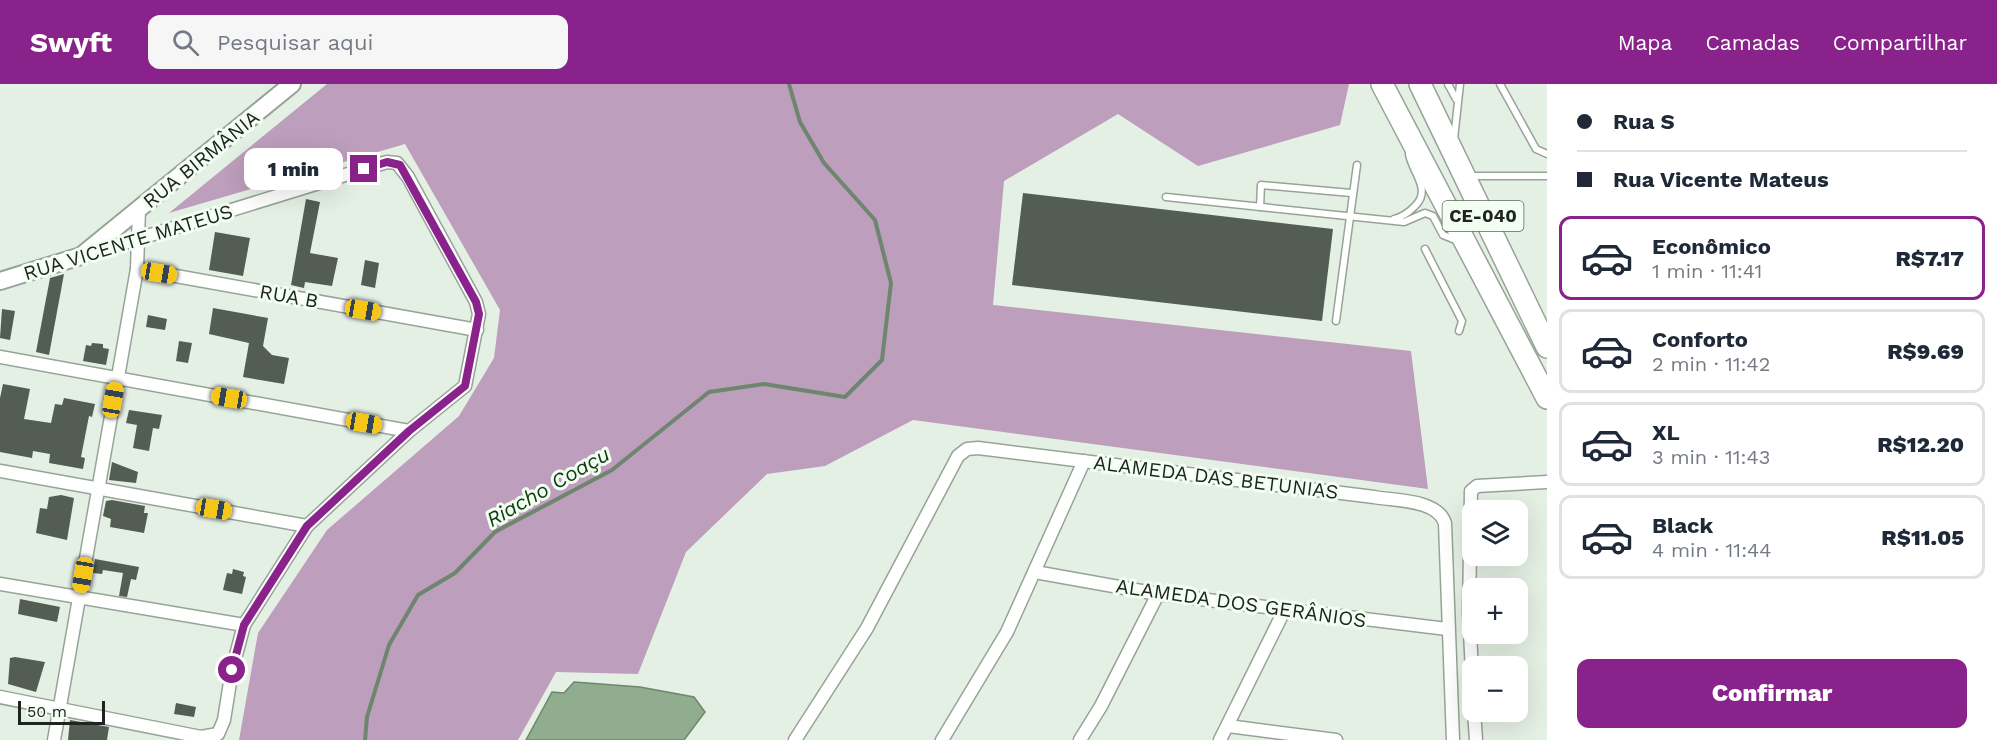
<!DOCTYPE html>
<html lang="pt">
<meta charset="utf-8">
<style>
body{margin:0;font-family:"Work Sans",sans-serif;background:#f6f6f7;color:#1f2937;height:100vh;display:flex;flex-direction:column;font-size:22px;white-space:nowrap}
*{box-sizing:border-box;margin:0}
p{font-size:20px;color:#747a83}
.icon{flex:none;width:33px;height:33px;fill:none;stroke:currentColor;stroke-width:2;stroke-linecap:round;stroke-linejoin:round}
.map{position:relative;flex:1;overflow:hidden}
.side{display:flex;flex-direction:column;background:#fff;width:450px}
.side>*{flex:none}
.banner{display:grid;align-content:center;height:132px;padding:0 30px;background:#fff}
.tools{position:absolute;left:1462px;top:416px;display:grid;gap:12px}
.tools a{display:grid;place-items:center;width:66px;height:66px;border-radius:12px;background:#fff;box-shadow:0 6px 24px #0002;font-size:30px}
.scale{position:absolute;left:18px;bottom:15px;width:87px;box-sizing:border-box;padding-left:6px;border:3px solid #202420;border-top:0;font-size:16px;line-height:21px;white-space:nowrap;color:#202420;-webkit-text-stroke:4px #f2fef1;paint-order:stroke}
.end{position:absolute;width:27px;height:27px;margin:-14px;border:8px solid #89238b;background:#fff;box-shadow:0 0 0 3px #fff}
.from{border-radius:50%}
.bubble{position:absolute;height:42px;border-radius:12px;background:#fff;box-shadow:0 6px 24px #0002;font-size:20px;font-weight:800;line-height:42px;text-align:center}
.car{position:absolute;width:18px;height:36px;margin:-18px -9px;border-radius:8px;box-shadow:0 0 4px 2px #0007;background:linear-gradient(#f5c518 24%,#345 0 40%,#f5c518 0 76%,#345 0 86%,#f5c518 0)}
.banner b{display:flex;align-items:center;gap:21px;height:57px;font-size:22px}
.banner b+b{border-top:2px solid #e0e1e3}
.banner i{width:15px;height:15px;background:#1f2937}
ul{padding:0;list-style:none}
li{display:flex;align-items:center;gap:18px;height:84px;margin:0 12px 9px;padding:0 18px;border:3px solid #e0e1e3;border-radius:12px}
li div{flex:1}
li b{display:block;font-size:22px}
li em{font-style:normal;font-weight:800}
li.current{border-color:#89238b}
li>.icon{width:54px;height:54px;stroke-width:1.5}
.cta{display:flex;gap:12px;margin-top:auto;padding:12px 30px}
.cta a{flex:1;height:69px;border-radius:12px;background:#89238b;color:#fff;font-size:24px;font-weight:800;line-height:69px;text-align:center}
header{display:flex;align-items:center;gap:36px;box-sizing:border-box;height:84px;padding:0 30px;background:#89238b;color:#fff}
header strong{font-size:28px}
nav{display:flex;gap:33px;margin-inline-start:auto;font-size:21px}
.search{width:420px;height:54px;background:#f6f6f7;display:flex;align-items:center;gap:15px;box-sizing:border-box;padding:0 21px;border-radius:12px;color:#747a83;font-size:22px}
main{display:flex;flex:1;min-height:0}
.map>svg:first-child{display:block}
.forest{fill:#bd9ebc}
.water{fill:#90ae8f;stroke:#6e856e;stroke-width:1.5}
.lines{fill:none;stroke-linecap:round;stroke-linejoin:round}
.stream{stroke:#6e856e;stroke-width:4}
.building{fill:#535d53}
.lane-casing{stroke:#98a398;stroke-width:9}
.street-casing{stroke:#98a398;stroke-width:15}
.secondary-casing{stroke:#98a398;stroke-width:20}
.highway-casing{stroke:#98a398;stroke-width:24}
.lane{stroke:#fff;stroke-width:6}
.street{stroke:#fff;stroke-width:12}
.secondary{stroke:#fff;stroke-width:16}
.highway{stroke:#fff;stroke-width:21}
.route{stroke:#89238b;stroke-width:8}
.labels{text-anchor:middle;stroke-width:6;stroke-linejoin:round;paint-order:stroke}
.shield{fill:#f2fef1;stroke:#5f655f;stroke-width:1.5}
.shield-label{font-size:18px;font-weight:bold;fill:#202420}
.street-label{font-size:20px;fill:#202420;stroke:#f2fef1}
.water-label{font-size:21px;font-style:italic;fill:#0f3b11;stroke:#f2fef1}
</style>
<header>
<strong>Swyft</strong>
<div class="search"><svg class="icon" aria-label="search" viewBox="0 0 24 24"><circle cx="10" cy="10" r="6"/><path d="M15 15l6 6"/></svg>Pesquisar aqui</div>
<nav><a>Mapa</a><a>Camadas</a><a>Compartilhar</a></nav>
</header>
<main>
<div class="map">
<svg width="1547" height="656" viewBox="0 0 1547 656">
<rect width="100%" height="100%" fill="#e5f0e4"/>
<!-- forest -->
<polygon class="forest" points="327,0 1349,0 1340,41 1198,82 1118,30 1004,97 993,221 1411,267 1428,405 913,336 825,382 767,390 686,468 638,590 556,588 518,656 239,656 258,549 327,446 459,332 494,274 500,226 405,60 169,129"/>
<!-- water -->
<polygon class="water" points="574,598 640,603 694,613 705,628 684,656 526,656 552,608 564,609"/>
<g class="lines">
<!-- stream -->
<polyline class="stream" points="365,656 367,633 389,561 418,511 455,489 495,448 612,386 709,308 764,300 845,313 882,276 891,199 875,136 824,79 800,38 789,0"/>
</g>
<!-- building -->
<g class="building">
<polygon points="1023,109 1333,145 1322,237 1012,201"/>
<polygon points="306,115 320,118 310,169 338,174 332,202 305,198 304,204 291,201"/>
<polygon points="215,148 250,154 243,192 209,186"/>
<polygon points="365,176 379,179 375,204 361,201"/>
<polygon points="64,190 49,271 36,268 50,194"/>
<polygon points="213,224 268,234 263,262 272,271 289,274 284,300 243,293 249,259 209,250"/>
<polygon points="2,225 15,227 10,256 0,254"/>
<polygon points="148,231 167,235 165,246 146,243"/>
<polygon points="179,257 192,259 188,279 176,277"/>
<polygon points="92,259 103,260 103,264 109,265 106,281 83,277 86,261 91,262"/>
<polygon points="3,300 30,305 24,335 51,339 55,320 62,321 64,314 95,320 92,333 89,332 81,373 85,374 83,385 49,379 50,370 33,367 32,374 0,368 0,314"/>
<polygon points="129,326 162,331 159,345 153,344 149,367 133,364 137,341 126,339"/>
<polygon points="112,378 138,388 136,399 109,396"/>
<polygon points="61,411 74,414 67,456 36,449 40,424 47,425 49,413"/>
<polygon points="112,416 145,422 144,429 148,429 144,449 110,443 111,435 103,432 106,417"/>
<polygon points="95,475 139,483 136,496 131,495 127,513 119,512 123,489 103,486 102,490 93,489"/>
<polygon points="233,485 244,488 243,492 246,493 242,510 223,506 227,489 232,490"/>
<polygon points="20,515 60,523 57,538 18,530"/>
<polygon points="15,573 45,578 36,608 8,600 10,574"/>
<polygon points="176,619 196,623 194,633 174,630"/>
<polygon points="70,636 109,643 107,656 68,656"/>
</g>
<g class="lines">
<!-- lane casing -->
<g class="lane-casing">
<g id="lane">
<polyline points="1448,0 1456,15"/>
<polyline points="1500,0 1536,65 1547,70"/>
<polyline points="1454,55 1460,0"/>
<polyline points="1470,92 1547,92"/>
<polyline points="1166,113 1404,138 1425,129 1433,132 1443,151 1458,157"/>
<polyline points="1260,123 1261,101 1351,109"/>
<path d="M1394 135C1402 133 1408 129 1414 123 1433 106 1412 89 1409 70"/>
<polyline points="1425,165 1462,237 1459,247"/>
<polyline points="1336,237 1357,81"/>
</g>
</g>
<!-- street casing -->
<g class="street-casing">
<g id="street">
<polyline points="137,185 477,246"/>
<polyline points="0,273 409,347"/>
<polyline points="0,387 307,442"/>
<polyline points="1035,488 1158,510 1447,545"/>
<polyline points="0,500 244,541"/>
<polyline points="1473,608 1469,528 1471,407 1477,402 1547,398"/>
<polyline points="0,613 201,653 218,650 224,636 232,586 244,541 307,442 409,347 465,302 479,230 476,218 408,93 397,79 387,78 89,170"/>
<polyline points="1474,627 1476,656"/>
<polyline points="1228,642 1336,656"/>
<polyline points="54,656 137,185 139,125"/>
<path d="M795 656 867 544 958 372 967 365 978 364 1374 413C1395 417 1437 415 1445 439L1453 656"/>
<polyline points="942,656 1007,548 1084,377"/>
<polyline points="1080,656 1101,622 1158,510"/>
<polyline points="1220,656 1284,527"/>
</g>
</g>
<!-- secondary casing -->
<g class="secondary-casing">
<polyline id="secondary" points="0,197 81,172 292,0"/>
</g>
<!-- highway casing -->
<g class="highway-casing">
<g id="highway">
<polyline points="1382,0 1547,314"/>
<polyline points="1420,0 1547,263"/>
</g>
</g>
<!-- lane -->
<use href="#lane" class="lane"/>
<!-- street -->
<use href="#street" class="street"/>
<!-- secondary -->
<use href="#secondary" class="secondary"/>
<!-- highway -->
<use href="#highway" class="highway"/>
</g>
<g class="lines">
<!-- route -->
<polyline class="route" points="232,586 244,541 307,442 409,347 465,302 479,230 476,218 400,81 387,78 364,85"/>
</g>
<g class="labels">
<!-- shield labels -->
<rect class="shield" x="1442.5" y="117" width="81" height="30" rx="4.5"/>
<g class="shield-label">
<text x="1483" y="138">CE-040</text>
</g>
<!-- street labels -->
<g class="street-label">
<text transform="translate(201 75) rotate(-39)" y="7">RUA BIRMÂNIA</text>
<text transform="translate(128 158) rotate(-17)" y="7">RUA VICENTE MATEUS</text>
<text transform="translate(289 212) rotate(10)" y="7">RUA B</text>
<text transform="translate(1216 393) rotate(7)" y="7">ALAMEDA DAS BETUNIAS</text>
<text transform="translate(1241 519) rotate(8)" y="7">ALAMEDA DOS GERÂNIOS</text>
</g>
<!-- water labels -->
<g class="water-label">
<text transform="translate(548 403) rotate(-30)" y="7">Riacho Coaçu</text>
</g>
</g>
</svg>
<div class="tools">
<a><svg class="icon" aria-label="layers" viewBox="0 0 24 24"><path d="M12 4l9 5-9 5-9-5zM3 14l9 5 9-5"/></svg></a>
<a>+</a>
<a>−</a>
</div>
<div class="scale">50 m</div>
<i class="end from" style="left:232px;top:586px"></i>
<i class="end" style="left:364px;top:85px"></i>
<div class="bubble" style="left:244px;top:64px;width:99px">1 min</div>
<i class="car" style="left:159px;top:189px;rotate:100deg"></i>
<i class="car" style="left:363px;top:226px;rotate:100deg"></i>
<i class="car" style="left:229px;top:314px;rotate:280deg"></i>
<i class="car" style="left:113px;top:316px;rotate:10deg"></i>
<i class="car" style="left:364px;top:339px;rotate:100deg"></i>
<i class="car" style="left:214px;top:425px;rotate:100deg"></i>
<i class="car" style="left:83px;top:491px;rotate:190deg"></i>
</div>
<section class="side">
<div class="banner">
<b><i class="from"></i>Rua S</b>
<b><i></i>Rua Vicente Mateus</b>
</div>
<ul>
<li class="current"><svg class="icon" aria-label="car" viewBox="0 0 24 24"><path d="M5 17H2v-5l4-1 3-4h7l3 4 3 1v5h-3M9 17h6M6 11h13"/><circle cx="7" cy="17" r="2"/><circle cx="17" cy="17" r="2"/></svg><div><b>Econômico</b><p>1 min · 11:41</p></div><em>R$7.17</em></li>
<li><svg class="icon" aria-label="car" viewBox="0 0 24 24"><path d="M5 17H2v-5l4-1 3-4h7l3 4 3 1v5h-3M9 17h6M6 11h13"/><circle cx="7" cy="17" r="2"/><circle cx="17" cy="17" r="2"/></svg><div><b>Conforto</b><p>2 min · 11:42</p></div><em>R$9.69</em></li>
<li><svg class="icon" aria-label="car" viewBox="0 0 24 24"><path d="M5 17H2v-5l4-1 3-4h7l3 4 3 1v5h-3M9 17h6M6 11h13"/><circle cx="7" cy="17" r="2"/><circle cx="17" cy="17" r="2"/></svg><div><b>XL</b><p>3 min · 11:43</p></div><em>R$12.20</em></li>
<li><svg class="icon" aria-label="car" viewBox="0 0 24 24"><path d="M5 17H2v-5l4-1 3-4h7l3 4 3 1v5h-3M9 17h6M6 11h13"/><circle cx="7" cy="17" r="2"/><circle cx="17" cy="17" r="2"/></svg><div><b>Black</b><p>4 min · 11:44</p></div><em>R$11.05</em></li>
</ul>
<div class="cta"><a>Confirmar</a></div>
</section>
</main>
